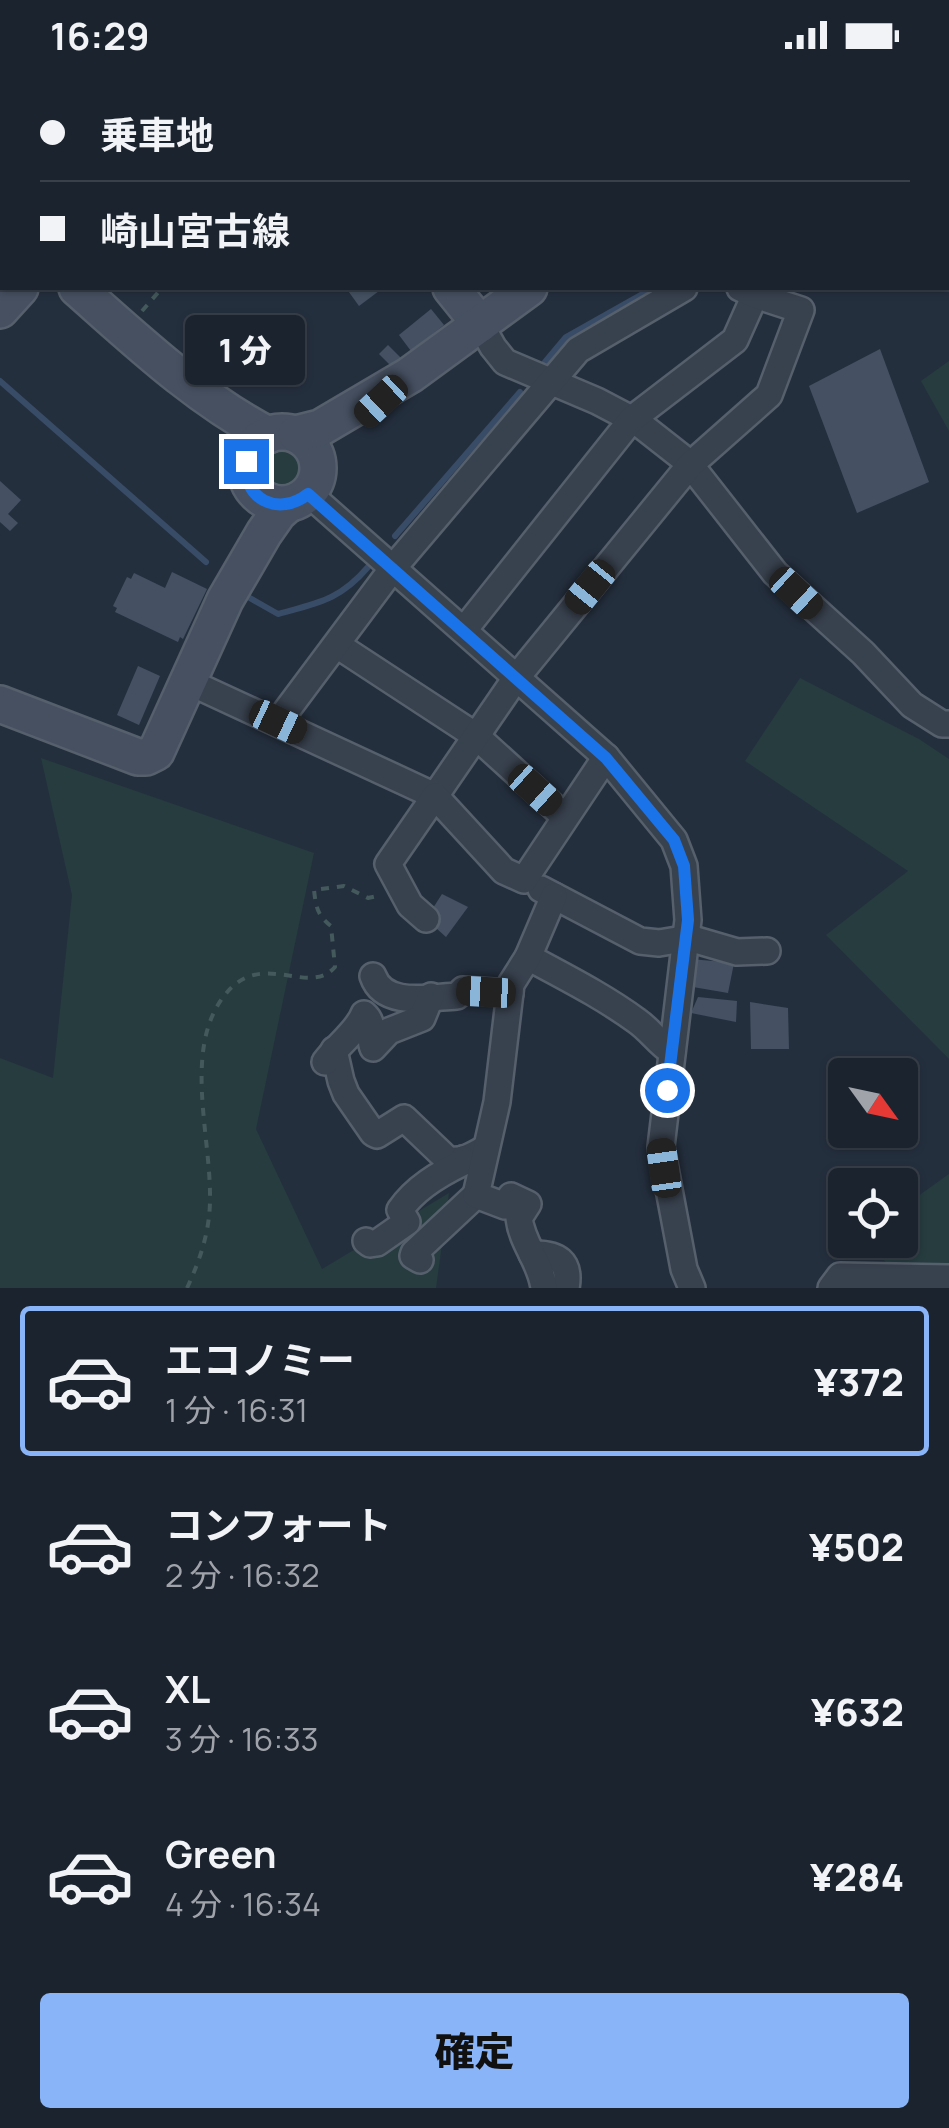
<!DOCTYPE html>
<html lang="ja">
<meta charset="utf-8">
<style>
body{margin:0;font-family:Manrope,"Noto Sans JP",sans-serif;background:#242b36;color:#f1f3f6;height:100vh;display:flex;flex-direction:column;font-size:38px;white-space:nowrap}
*{box-sizing:border-box;margin:0}
p{font-size:32px;color:#a0a4aa}
.icon{flex:none;width:55px;height:55px;fill:none;stroke:currentColor;stroke-width:2;stroke-linecap:round;stroke-linejoin:round}
.map{position:relative;height:1218px;overflow:hidden}
.panel{display:flex;flex-direction:column;background:#1b232e;flex:1}
.panel>*{flex:none}
.banner{position:absolute;left:0px;top:0px;width:950px;height:220px;box-shadow:0 2px 8px #0004,0 0 0 2px #39404a;display:grid;align-content:center;height:220px;padding:0 40px;background:#1b232e}
.needle{width:65px;rotate:123deg}
.fabs{position:absolute;left:828px;top:988px;display:grid;gap:20px}
.fabs a{display:grid;place-items:center;width:90px;height:90px;border-radius:10px;background:#1b232e;box-shadow:0 2px 8px #0004,0 0 0 2px #39404a;font-size:50px}
.end{position:absolute;width:45px;height:45px;margin:-22px;border:12px solid #1a73e8;background:#fff;box-shadow:0 0 0 5px #fff}
.from{border-radius:50%}
.bubble{position:absolute;height:70px;border-radius:10px;background:#1b232e;box-shadow:0 2px 8px #0004,0 0 0 2px #39404a;font-size:32px;font-weight:800;line-height:70px;text-align:center}
.car{position:absolute;width:30px;height:60px;margin:-30px -15px;border-radius:12px;box-shadow:0 0 8px 2px #0007;background:linear-gradient(#222 24%,#8ab4d8 0 40%,#222 0 76%,#8ab4d8 0 86%,#222 0)}
.banner b{display:flex;align-items:center;gap:35px;height:95px;font-size:38px}
.banner b+b{border-top:2px solid #39404a}
.banner i{width:25px;height:25px;background:#f1f3f6}
ul{padding:18px 0 0;list-style:none}
li{display:flex;align-items:center;gap:30px;height:150px;margin:0 20px 15px;padding:0 20px;border:5px solid transparent;border-radius:10px}
li div{flex:1}
li b{display:block;font-size:38px}
li em{font-style:normal;font-weight:800}
li.on{border-color:#8ab4f8}
li>.icon{width:90px;height:90px;stroke-width:1.5}
.button{display:flex;gap:20px;margin-top:auto;padding:20px 40px}
.button a{flex:1;height:115px;border-radius:10px;background:#8ab4f8;color:#111;font-size:40px;font-weight:800;line-height:115px;text-align:center}
.status{display:flex;justify-content:space-between;align-items:center;height:70px;padding:0 50px;background:#1b232e;direction:ltr}
.status svg{height:28px;fill:currentColor}
.map>svg:first-child{display:block}
.green{fill:#263c3f}
.lines{fill:none;stroke-linecap:round;stroke-linejoin:round}
.stream{stroke:#394c67;stroke-width:6}
.building{fill:#455162}
.street-casing{stroke:#565f6c;stroke-width:30}
.secondary-casing{stroke:#565f6c;stroke-width:40}
.path{stroke:#44595c;stroke-width:4;stroke-dasharray:8 8;stroke-linecap:butt}
.street{stroke:#38414e;stroke-width:25}
.secondary{stroke:#465061;stroke-width:35}
.route{stroke:#1a73e8;stroke-width:12}
</style>
<div class="status"><b>16:29</b><svg viewBox="0 0 49 12"><path d="M0 12V9h3v3zM5 12V6h3v6zM10 12V3h3v9zM15 12V0h3v12zM26 1h20v11H26zM47 4h2v5h-2z"/></svg></div>
<div class="map">
<svg width="949" height="1218" viewBox="0 0 949 1218">
<rect width="100%" height="100%" fill="#242f3e"/>
<!-- green -->
<g class="green">
<polygon points="949,291 949,361 921,311"/>
<circle cx="283" cy="399" r="21"/>
<polygon points="800,608 919,669 949,689 949,989 826,865 908,801 745,691"/>
<polygon points="41,688 314,783 256,1059 322,1199 449,1123 436,1218 0,1218 0,988 53,1008 72,825"/>
<polygon points="949,1104 949,1218 913,1218 863,1170 900,1170 900,1139"/>
</g>
<g class="lines">
<!-- stream -->
<g class="stream">
<polyline points="545,292 566,267 653,218"/>
<polyline points="0,311 206,492"/>
<polyline points="395,466 520,322"/>
<path d="M248 527 278 544C318 533 340 530 368 497"/>
</g>
</g>
<!-- building -->
<g class="building">
<polygon points="346,218 383,218 359,236"/>
<polygon points="431,239 444,255 411,281 399,265"/>
<polygon points="388,275 402,289 393,298 379,284"/>
<polygon points="880,279 929,412 857,443 809,316"/>
<polygon points="0,411 21,430 8,444 18,453 10,461 0,452"/>
<polygon points="172,502 207,519 183,569 180,567 178,572 115,542 117,538 113,536 127,507 131,509 134,503 165,518"/>
<polygon points="138,596 160,606 139,655 117,645"/>
<polygon points="442,824 468,837 446,867 426,849"/>
<polygon points="691,889 734,893 728,923 693,917"/>
<polygon points="698,927 737,931 736,952 691,943"/>
<polygon points="750,932 788,938 789,979 751,979"/>
</g>
<g class="lines">
<!-- street casing -->
<g class="street-casing">
<g id="street">
<polyline points="24,0 28,2"/>
<polyline points="644,2 646,0"/>
<polyline points="480,254 493,277 505,292 597,331 637,352 688,392 775,503 863,583 912,635 942,654 949,654"/>
<polyline points="309,424 606,687 674,770 684,796 688,850 661,1077 684,1199 692,1218"/>
<polyline points="464,560 632,349 735,270 755,225"/>
<polyline points="337,575 476,666 565,747"/>
<polyline points="189,612 435,726 516,608 690,395 769,325 801,240 755,225 740,218"/>
<polyline points="278,652 393,498 578,280 684,218"/>
<polyline points="541,819 640,871 659,873 689,868 737,882 767,881"/>
<polyline points="426,849 410,835 388,794 435,726 504,801 524,810 606,687"/>
<path d="M528 887C565 907 603 926 637 951 650 960 658 973 672 982"/>
<path d="M373 906C384 938 430 927 457 926L463 920 510 923"/>
<path d="M334 980 341 1011 346 1024 373 1063 377 1065 404 1048 448 1090C463 1092 474 1085 486 1078"/>
<path d="M325 992C337 975 357 962 364 944 376 954 368 968 373 978L389 961 422 948 431 926"/>
<path d="M366 1171 370 1174 377 1173 407 1152 400 1140C415 1118 439 1104 462 1093L463 1089"/>
<path d="M532 1184C557 1183 571 1191 566 1218"/>
<polyline points="420,1190 413,1186 414,1183 476,1125"/>
<path d="M544 1218C541 1192 522 1174 519 1148L528 1134 511 1126 505 1136 476 1125 497 1032 511 914 528 887 554 826"/>
<polyline points="831,1218 840,1206 949,1208"/>
</g>
</g>
<!-- secondary casing -->
<g class="secondary-casing">
<g id="secondary">
<polyline points="252,0 255,2"/>
<polyline points="759,2 760,0"/>
<polyline points="0,149 2,152"/>
<path d="M77 218C137 271 196 327 268 365"/>
<polyline points="451,218 480,254"/>
<polyline points="0,240 20,218"/>
<circle cx="282" cy="398" r="36"/>
<polyline points="296,364 320,358 410,305 529,218"/>
<polyline points="0,634 138,687 146,687 156,682 225,530 264,463 278,443 287,435"/>
</g>
</g>
<!-- path -->
<g class="path">
<polyline points="142,241 162,218"/>
<path d="M187 1218C200 1190 210 1161 210 1129 211 1066 183 979 224 926 261 877 308 928 335 897L331 856C317 845 316 837 314 820L344 816 368 828 377 826"/>
</g>
<!-- street -->
<use href="#street" class="street"/>
<!-- secondary -->
<use href="#secondary" class="secondary"/>
</g>
<g class="lines">
<!-- route -->
<path class="route" d="M246 391C242 430 279 447 308 424L606 688 674 770 684 796 688 850 667 1020"/>
</g>
</svg>
<div class="fabs">
<a><svg class="needle" viewBox="-14 -14 28 28"><path d="M0-13l5 13h-10z" fill="#e53935"/><path d="M0 13l5-13h-10z" fill="#a0a4aa"/></svg></a>
<a><svg class="icon" aria-label="locate" viewBox="0 0 24 24"><circle cx="12" cy="12" r="6"/><path d="M12 2v4M12 18v4M2 12h4M18 12h4"/></svg></a>
</div>
<i class="end from" style="left:667px;top:1020px"></i>
<i class="end" style="left:246px;top:391px"></i>
<div class="bubble" style="left:185px;top:245px;width:120px">1 分</div>
<i class="car" style="left:381px;top:331px;rotate:227deg"></i>
<i class="car" style="left:590px;top:517px;rotate:219deg"></i>
<i class="car" style="left:796px;top:523px;rotate:133deg"></i>
<i class="car" style="left:278px;top:652px;rotate:115deg"></i>
<i class="car" style="left:535px;top:720px;rotate:132deg"></i>
<i class="car" style="left:486px;top:922px;rotate:273deg"></i>
<i class="car" style="left:664px;top:1098px;rotate:352deg"></i>
<div class="banner">
<b><i class="from"></i>乗車地</b>
<b><i></i>崎山宮古線</b>
</div>
</div>
<section class="panel">
<ul>
<li class="on"><svg class="icon" aria-label="car" viewBox="0 0 24 24"><path d="M5 17H2v-5l4-1 3-4h7l3 4 3 1v5h-3M9 17h6M6 11h13"/><circle cx="7" cy="17" r="2"/><circle cx="17" cy="17" r="2"/></svg><div><b>エコノミー</b><p>1 分 · 16:31</p></div><em>¥372</em></li>
<li><svg class="icon" aria-label="car" viewBox="0 0 24 24"><path d="M5 17H2v-5l4-1 3-4h7l3 4 3 1v5h-3M9 17h6M6 11h13"/><circle cx="7" cy="17" r="2"/><circle cx="17" cy="17" r="2"/></svg><div><b>コンフォート</b><p>2 分 · 16:32</p></div><em>¥502</em></li>
<li><svg class="icon" aria-label="car" viewBox="0 0 24 24"><path d="M5 17H2v-5l4-1 3-4h7l3 4 3 1v5h-3M9 17h6M6 11h13"/><circle cx="7" cy="17" r="2"/><circle cx="17" cy="17" r="2"/></svg><div><b>XL</b><p>3 分 · 16:33</p></div><em>¥632</em></li>
<li><svg class="icon" aria-label="car" viewBox="0 0 24 24"><path d="M5 17H2v-5l4-1 3-4h7l3 4 3 1v5h-3M9 17h6M6 11h13"/><circle cx="7" cy="17" r="2"/><circle cx="17" cy="17" r="2"/></svg><div><b>Green</b><p>4 分 · 16:34</p></div><em>¥284</em></li>
</ul>
<div class="button"><a>確定</a></div>
</section>
